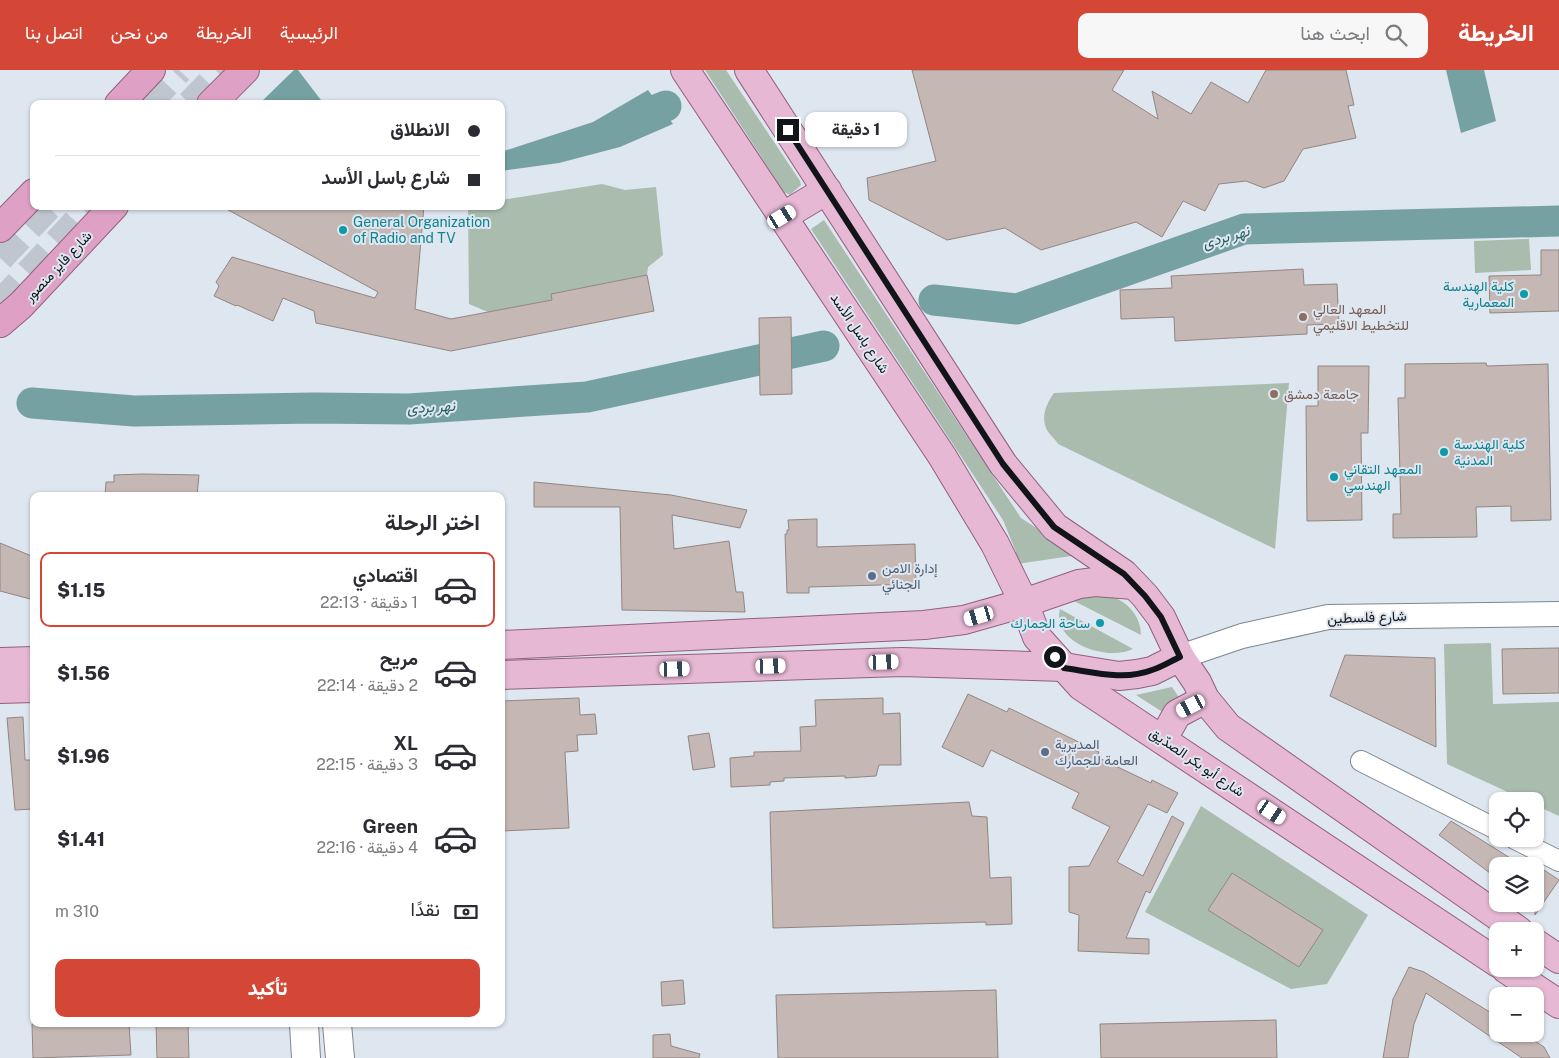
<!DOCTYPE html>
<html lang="ar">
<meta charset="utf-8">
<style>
body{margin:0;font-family:"Public Sans",Vazirmatn,sans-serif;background:#f7f7f7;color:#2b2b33;direction:rtl;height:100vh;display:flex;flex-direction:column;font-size:19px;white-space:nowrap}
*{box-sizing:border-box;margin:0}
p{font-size:16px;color:#7c7c81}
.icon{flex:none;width:28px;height:28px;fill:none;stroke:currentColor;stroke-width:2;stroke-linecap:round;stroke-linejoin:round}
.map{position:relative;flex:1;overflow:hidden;direction:ltr}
.side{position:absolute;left:30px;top:422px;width:475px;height:535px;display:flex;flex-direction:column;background:#fff;border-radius:10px;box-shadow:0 1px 4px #0004;direction:rtl}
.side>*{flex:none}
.top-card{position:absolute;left:30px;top:30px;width:475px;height:110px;border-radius:10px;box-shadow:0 1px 4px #0004;direction:rtl;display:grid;align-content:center;height:110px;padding:0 25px;background:#fff}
.buttons{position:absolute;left:1489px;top:722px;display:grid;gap:10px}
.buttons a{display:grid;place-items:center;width:55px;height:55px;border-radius:10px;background:#fff;box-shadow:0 1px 4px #0004;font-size:25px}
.end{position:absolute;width:22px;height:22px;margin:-11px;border:6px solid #111418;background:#fff;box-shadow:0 0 0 2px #fff}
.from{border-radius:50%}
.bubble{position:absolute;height:35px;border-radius:10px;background:#fff;box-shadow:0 1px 4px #0004;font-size:16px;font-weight:800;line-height:35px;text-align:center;direction:rtl}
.car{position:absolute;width:15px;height:30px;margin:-15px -8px;border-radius:6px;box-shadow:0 0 4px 1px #0007;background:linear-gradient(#fff 24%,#345 0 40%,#fff 0 76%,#345 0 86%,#fff 0)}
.top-card b{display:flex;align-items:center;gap:18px;height:48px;font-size:19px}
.top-card b+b{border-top:1px solid #e1e1e2}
.top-card i{width:12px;height:12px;background:#2b2b33}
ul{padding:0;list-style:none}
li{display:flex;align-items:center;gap:15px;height:75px;margin:0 10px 8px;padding:0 15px;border:2px solid transparent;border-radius:10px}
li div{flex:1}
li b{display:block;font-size:19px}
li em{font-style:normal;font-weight:800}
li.on{border-color:#d44736}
li>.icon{width:45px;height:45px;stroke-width:1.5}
h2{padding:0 25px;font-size:22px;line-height:60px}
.pay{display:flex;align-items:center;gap:12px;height:55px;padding:0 25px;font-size:19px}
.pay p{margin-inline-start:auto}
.cta{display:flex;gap:10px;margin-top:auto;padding:10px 25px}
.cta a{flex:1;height:58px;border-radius:10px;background:#d44736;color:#fff;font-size:20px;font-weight:800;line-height:58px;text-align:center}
header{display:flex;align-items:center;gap:30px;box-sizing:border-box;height:70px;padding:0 25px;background:#d44736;color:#fff}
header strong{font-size:24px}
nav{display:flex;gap:28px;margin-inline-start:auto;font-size:18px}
.search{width:350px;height:45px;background:#f7f7f7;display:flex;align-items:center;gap:12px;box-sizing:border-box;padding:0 18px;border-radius:10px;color:#7c7c81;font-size:19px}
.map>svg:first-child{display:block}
.green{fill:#a9bcae}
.water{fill:#76a1a2}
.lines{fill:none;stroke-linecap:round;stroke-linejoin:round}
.river{stroke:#76a1a2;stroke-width:31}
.building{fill:#c5b8b4;stroke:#928682}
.trunk-tunnel{stroke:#bfc6d0;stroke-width:28;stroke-dasharray:28 14;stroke-linecap:butt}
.minor-casing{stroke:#7f868f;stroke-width:22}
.tertiary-casing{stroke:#7f868f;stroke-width:26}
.secondary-casing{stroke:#7f868f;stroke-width:30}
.primary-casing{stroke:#925f7f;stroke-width:30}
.trunk-casing{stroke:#925f7f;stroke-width:30}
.minor{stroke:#fff;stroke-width:20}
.tertiary{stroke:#fff;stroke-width:24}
.secondary{stroke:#fff;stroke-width:28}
.primary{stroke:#e7b8d4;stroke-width:28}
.trunk{stroke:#dfa0c6;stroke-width:28}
.route{stroke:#111418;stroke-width:6}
.culture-dot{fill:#0f9aa8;stroke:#dee6f0;stroke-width:2}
.education-dot{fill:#8d6e63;stroke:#dee6f0;stroke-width:2}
.service-dot{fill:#5c6f8a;stroke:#dee6f0;stroke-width:2}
.labels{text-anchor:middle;stroke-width:4;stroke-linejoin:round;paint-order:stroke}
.culture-label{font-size:14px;fill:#0d838f;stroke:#dee6f0;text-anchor:start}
.street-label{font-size:14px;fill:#111418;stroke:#dee6f0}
.education-label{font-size:14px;fill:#785e54;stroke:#dee6f0;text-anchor:start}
.service-label{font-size:14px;fill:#4e5e75;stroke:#dee6f0;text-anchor:start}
.water-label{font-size:15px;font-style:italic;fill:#215e5f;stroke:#dee6f0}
</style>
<header>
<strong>الخريطة</strong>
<div class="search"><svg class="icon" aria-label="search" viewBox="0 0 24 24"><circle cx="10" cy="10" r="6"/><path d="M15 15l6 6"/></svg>ابحث هنا</div>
<nav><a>الرئيسية</a><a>الخريطة</a><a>من نحن</a><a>اتصل بنا</a></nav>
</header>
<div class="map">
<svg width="1559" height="988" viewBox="0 0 1559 988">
<rect width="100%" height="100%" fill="#dee6f0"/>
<!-- green -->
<g class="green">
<polygon points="705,0 726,0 800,111 801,115 790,125 784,122"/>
<polygon points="602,114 625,120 656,117 663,185 648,197 647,205 551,224 552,230 488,242 469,234 468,136 501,136 501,130"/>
<polygon points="824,150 1021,448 1078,485 1017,494 1015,491 1016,482 1003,450 811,159"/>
<polygon points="1529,169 1531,200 1475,203 1474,171"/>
<path d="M1289 313 1275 479 1058 374C1055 369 1048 363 1046 358 1041 345 1047 333 1054 323Z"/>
<path d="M1086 524C1094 525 1103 524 1110 526 1128 531 1141 547 1141 565L1068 528Z"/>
<path d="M1060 539 1133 579C1108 592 1051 573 1060 539Z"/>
<polygon points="1491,573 1493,634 1559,632 1559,746 1535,735 1535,731 1527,731 1447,694 1444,574"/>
<polygon points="1172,617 1180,629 1164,643 1136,625"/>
<polygon points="1201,736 1368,845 1327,914 1291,919 1145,842"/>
</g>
<!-- water -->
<g class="water">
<polygon points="294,0 298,0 324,34 260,33"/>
<polygon points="1446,0 1484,0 1496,51 1461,63"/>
<polygon points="648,20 673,54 620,77 559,93 501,101 501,82 593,52"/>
</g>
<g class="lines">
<!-- river -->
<g class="river">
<polyline points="623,53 666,36"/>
<polyline points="934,230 1017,239 1244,159 1559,151"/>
<polyline points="32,333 134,341 314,338 409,339 587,327 824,276"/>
</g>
</g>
<!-- building -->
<g class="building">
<polygon points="912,0 1124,0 1112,20 1158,49 1152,21 1191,44 1211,12 1248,33 1266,0 1346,0 1354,35 1348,36 1356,68 1303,79 1284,111 1264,118 1246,111 1219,114 1205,141 1183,131 1162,167 1136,152 1041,180 1005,158 947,170 869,130 867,108 936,91"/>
<polygon points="221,136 424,136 415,239 451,249 552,230 551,224 647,205 654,241 451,281 316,253 314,241 283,228 273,251 237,235 236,236 214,226 219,216 216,212 232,187 375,228 378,222"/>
<polygon points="1541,180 1559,180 1559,241 1490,243 1489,206 1541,205"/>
<polygon points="1303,199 1304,215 1337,214 1339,254 1307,255 1307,264 1175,271 1174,247 1121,249 1120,220 1172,218 1171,206"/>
<polygon points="791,247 792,324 760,325 759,248"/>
<polygon points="1486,293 1487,296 1548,294 1551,450 1511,451 1511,436 1476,437 1477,467 1393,468 1393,444 1401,444 1398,328 1405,328 1405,294"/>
<polygon points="1318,296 1369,296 1368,363 1361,363 1362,450 1307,451 1306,336 1318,336"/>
<polygon points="142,404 199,405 197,426 105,426 106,412 114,412 114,405"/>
<polygon points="534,412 671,425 747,440 740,458 672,445 674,479 729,471 736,522 743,522 745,542 622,540 620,437 534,437"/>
<polygon points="817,449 817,477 915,474 916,514 809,517 809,523 787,523 785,464 787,464 787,460 789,460 788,450"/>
<polygon points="0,473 34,487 34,530 0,521"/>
<polygon points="1559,578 1559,623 1503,624 1502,579"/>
<polygon points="1345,585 1435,588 1436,677 1330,626"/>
<polygon points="968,624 1007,642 1009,638 1099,682 1097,687 1151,713 1152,710 1178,723 1167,743 1148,734 1117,792 1143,806 1172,746 1184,753 1150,823 1146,821 1126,868 1149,869 1149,884 1078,881 1079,845 1069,842 1069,797 1089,796 1110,757 1072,738 1079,723 991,680 983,697 942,677"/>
<polygon points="579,628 580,645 595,644 597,664 577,665 578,681 565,682 569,758 501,761 501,631"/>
<polygon points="883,628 883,644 900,643 901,695 879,695 876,706 845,708 845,706 784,708 784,711 770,712 770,715 731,717 730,688 754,686 754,682 801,681 800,657 816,656 815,630"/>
<polygon points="23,647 25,690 34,690 34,739 15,740 7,648"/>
<polygon points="709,663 715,697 693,700 688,666"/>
<polygon points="969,732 972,746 987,747 990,808 1011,807 1012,854 986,855 986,852 773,858 770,742"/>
<polygon points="1451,751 1523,796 1498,796 1498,809 1439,765"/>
<polygon points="1535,794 1559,810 1535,845"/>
<polygon points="1232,803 1323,860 1299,897 1208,840"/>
<polygon points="1409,897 1424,902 1498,947 1498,964 1524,964 1544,977 1550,988 1522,988 1426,923 1414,954 1408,988 1383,988 1393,929"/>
<polygon points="683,910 685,934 662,936 661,912"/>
<polygon points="996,920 998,988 778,988 776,925"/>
<polygon points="1276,950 1277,988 1101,988 1100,954"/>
<polygon points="32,954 129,954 131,985 33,988"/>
<polygon points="156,954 188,954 189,988 157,988"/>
<polygon points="670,964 671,976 700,984 699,988 653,988 653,965"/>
</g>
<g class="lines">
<!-- trunk-tunnel -->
<g class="trunk-tunnel">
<polyline points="147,34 179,0"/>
<polyline points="190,34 223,0"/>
<polyline points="0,188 49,136"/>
<polyline points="0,234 91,136"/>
</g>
<!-- minor casing -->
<g class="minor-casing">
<g id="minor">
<polyline points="1361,691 1498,760"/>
<polyline points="1515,769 1559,791"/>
</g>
</g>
<!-- tertiary casing -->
<g class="tertiary-casing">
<polyline id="tertiary" points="1180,587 1242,566 1328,547 1559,544"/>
</g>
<!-- secondary casing -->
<g class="secondary-casing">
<g id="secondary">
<polyline points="304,954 306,988"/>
<polyline points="337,954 340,988"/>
</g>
</g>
<!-- primary casing -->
<g class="primary-casing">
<g id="primary">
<polyline points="685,0 942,386 995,474 1024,533 1037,567 1081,616 1498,893"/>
<polyline points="749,0 1003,394 1055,457 1124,504 1145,526 1161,547 1180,587 1197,612 1205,629 1228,657 1519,861"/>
<polyline points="782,147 827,120"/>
<polyline points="501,575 924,555 964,550 1024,533 1079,514 1095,512 1134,515"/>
<polyline points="0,592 34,591"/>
<polyline points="501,605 902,592 1064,597 1119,606 1137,604 1152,601 1180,587"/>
<polyline points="0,619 34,618"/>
<polyline points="1163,669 1177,644 1205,629"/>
<polyline points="1535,873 1559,889"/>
<polyline points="1506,899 1559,934"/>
</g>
</g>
<!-- trunk casing -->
<g class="trunk-casing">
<g id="trunk">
<polyline points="119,34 151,0"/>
<polyline points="211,34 245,0"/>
<polyline points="0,158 34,123"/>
<polyline points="0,253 21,235 114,136"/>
</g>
</g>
<!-- minor -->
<use href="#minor" class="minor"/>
<!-- tertiary -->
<use href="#tertiary" class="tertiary"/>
<!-- secondary -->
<use href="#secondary" class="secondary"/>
<!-- primary -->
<use href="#primary" class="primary"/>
<!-- trunk -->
<use href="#trunk" class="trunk"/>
</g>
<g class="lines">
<!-- route -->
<path class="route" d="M788 60 1003 394 1054 457 1124 504 1145 526 1161 547 1180 587C1171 591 1162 597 1152 600 1124 611 1093 602 1064 598L1055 587"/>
</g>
<!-- markers -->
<g class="culture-dot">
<circle cx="343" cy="160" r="5"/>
<circle cx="1524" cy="224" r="5"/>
<circle cx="1444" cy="382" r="5"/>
<circle cx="1334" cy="407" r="5"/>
<circle cx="1100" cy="553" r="5"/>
</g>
<g class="education-dot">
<circle cx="1303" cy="247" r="5"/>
<circle cx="1274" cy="324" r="5"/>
</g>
<g class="service-dot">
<circle cx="872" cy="506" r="5"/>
<circle cx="1045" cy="682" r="5"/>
</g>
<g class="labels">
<!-- culture labels -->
<g class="culture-label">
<text x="353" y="157">General Organization<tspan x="353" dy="16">of Radio and TV</tspan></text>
<text x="1514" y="221" text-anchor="end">كلية الهندسة<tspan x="1514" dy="16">المعمارية</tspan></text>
<text x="1454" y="379">كلية الهندسة<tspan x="1454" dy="16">المدنية</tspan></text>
<text x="1344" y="404">المعهد التقاني<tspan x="1344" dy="16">الهندسي</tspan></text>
<text x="1090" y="558" text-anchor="end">ساحة الجمارك</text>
</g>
<!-- street labels -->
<g class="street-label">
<text transform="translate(58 196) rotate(-47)" y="5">شارع فايز منصور</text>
<text transform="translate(860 263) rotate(56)" y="5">شارع باسل الأسد</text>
<text transform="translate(1367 547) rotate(-2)" y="5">شارع فلسطين</text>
<text transform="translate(1197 692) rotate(34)" y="5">شارع أبو بكر الصدّيق</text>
</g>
<!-- education labels -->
<g class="education-label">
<text x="1313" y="244">المعهد العالي<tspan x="1313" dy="16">للتخطيط الاقليمي</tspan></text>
<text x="1284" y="329">جامعة دمشق</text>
</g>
<!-- service labels -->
<g class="service-label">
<text x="882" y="503">إدارة الامن<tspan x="882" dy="16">الجنائي</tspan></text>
<text x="1055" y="679">المديرية<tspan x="1055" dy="16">العامة للجمارك</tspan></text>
</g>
<!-- water labels -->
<g class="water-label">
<text transform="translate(1226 167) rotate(-16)" y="5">نهر بردى</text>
<text transform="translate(431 337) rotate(-3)" y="5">نهر بردى</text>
</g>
</g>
</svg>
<div class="buttons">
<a><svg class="icon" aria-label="locate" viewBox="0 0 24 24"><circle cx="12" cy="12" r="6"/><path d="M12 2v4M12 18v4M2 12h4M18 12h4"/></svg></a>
<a><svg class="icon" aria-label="layers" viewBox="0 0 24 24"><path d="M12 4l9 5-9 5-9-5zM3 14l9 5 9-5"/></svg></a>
<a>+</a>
<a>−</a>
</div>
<i class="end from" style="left:1055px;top:587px"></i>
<i class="end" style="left:788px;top:60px"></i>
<div class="bubble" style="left:805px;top:42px;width:102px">1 دقيقة</div>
<i class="car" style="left:782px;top:147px;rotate:59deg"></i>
<i class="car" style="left:979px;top:546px;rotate:254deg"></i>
<i class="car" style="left:884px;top:592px;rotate:88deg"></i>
<i class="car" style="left:771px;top:596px;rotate:88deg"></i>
<i class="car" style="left:675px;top:599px;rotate:88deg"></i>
<i class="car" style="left:1191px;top:636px;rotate:243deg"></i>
<i class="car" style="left:1272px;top:742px;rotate:124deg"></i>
<div class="top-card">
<b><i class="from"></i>الانطلاق</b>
<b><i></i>شارع باسل الأسد</b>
</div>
<section class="side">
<h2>اختر الرحلة</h2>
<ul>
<li class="on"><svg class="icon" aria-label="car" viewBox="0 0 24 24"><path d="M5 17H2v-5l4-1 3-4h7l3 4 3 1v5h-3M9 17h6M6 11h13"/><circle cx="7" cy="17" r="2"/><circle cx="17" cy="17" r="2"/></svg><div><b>اقتصادي</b><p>1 دقيقة · 22:13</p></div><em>$1.15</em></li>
<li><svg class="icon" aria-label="car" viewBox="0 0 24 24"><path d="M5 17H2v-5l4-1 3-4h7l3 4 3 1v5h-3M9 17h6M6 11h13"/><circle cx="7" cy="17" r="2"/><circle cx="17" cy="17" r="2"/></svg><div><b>مريح</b><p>2 دقيقة · 22:14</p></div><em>$1.56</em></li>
<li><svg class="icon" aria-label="car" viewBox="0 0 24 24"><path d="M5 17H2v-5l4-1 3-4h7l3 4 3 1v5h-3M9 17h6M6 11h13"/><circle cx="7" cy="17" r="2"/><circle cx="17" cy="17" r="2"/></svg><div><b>XL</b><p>3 دقيقة · 22:15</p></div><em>$1.96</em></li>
<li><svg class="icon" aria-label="car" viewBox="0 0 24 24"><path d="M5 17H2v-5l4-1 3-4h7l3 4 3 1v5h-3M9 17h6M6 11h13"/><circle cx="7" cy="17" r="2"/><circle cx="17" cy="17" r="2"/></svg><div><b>Green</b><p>4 دقيقة · 22:16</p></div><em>$1.41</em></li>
</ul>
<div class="pay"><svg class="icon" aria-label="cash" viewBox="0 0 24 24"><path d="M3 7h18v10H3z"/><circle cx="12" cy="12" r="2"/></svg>نقدًا<p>310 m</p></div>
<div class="cta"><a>تأكيد</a></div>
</section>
</div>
